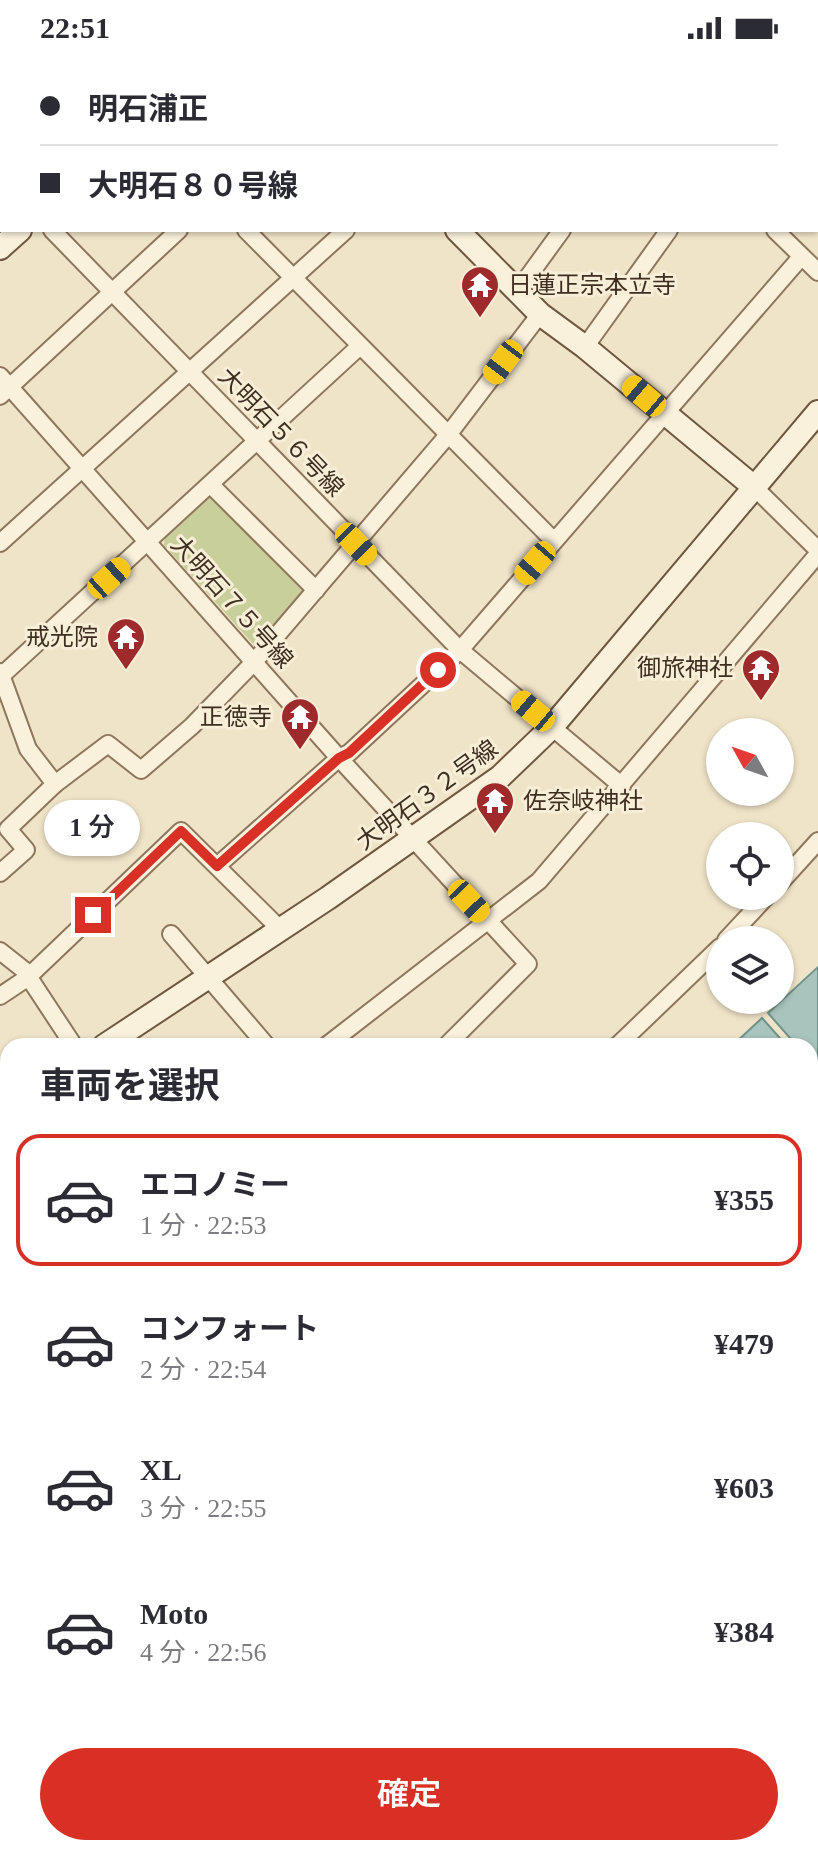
<!DOCTYPE html>
<html lang="ja">
<meta charset="utf-8">
<style>
body{margin:0;font-family:"Times New Roman","Noto Sans JP",serif;background:#f7f7f7;color:#2b2b33;height:100vh;display:flex;flex-direction:column;font-size:30px;white-space:nowrap}
*{box-sizing:border-box;margin:0}
p{font-size:26px;color:#7c7c81}
.icon{flex:none;width:44px;height:44px;fill:none;stroke:currentColor;stroke-width:2;stroke-linecap:round;stroke-linejoin:round}
.map{position:relative;flex:1;overflow:hidden}
.drawer{position:absolute;left:0px;top:982px;width:818px;height:818px;display:flex;flex-direction:column;background:#fff;border-radius:24px 24px 0 0;box-shadow:0 2px 6px #0004}
.drawer>*{flex:none}
.guide{position:absolute;left:0px;top:0px;width:818px;height:176px;box-shadow:0 2px 6px #0004;display:grid;align-content:center;height:176px;padding:0 40px;background:#fff}
.needle{width:52px;rotate:310deg}
.fabs{position:absolute;left:706px;top:662px;display:grid;gap:16px}
.fabs a{display:grid;place-items:center;width:88px;height:88px;border-radius:50%;background:#fff;box-shadow:0 2px 6px #0004;font-size:40px}
.end{position:absolute;width:36px;height:36px;margin:-18px;border:10px solid #d93025;background:#fff;box-shadow:0 0 0 4px #fff}
.from{border-radius:50%}
.bubble{position:absolute;height:56px;border-radius:28px;background:#fff;box-shadow:0 2px 6px #0004;font-size:26px;font-weight:600;line-height:56px;text-align:center}
.car{position:absolute;width:24px;height:48px;margin:-24px -12px;border-radius:10px;box-shadow:0 0 6px 2px #0007;background:linear-gradient(#f5c518 24%,#345 0 40%,#f5c518 0 76%,#345 0 86%,#f5c518 0)}
.guide b{display:flex;align-items:center;gap:28px;height:76px;font-size:30px}
.guide b+b{border-top:2px solid #e1e1e2}
.guide i{width:20px;height:20px;background:#2b2b33}
ul{padding:0;list-style:none}
li{display:flex;align-items:center;gap:24px;height:132px;margin:0 16px 12px;padding:0 24px;border:4px solid transparent;border-radius:24px}
li div{flex:1}
li b{display:block;font-size:30px}
li em{font-style:normal;font-weight:600}
li.active{border-color:#d93025}
li>.icon{width:72px;height:72px;stroke-width:1.5}
h2{padding:0 40px;font-size:36px;line-height:96px}
.primary-button{display:flex;gap:16px;margin-top:auto;padding:16px 40px}
.primary-button a{flex:1;height:92px;border-radius:48px;background:#d93025;color:#fff;font-size:32px;font-weight:600;line-height:92px;text-align:center}
.status{display:flex;justify-content:space-between;align-items:center;height:56px;padding:0 40px;background:#fff;direction:ltr}
.status svg{height:22px;fill:currentColor}
.map>svg:first-child{display:block}
.green{fill:#c9cf9b}
.water{fill:#a9c4bc;stroke:#6f938a;stroke-width:2}
.lines{fill:none;stroke-linecap:round;stroke-linejoin:round}
.street-casing{stroke:#8d765c;stroke-width:20}
.secondary-casing{stroke:#6f573f;stroke-width:26}
.street{stroke:#faf1dc;stroke-width:16}
.secondary{stroke:#faf1dc;stroke-width:22}
.route{stroke:#d93025;stroke-width:10}
.labels{text-anchor:middle;stroke-width:6;stroke-linejoin:round;paint-order:stroke}
.poi-label{font-size:24px;fill:#3d2e20;stroke:#f7eed8;text-anchor:end}
.street-label{font-size:24px;fill:#3d2e20;stroke:#f7eed8}
</style>
<div class="status"><b>22:51</b><svg viewBox="0 0 49 12"><path d="M0 12V9h3v3zM5 12V6h3v6zM10 12V3h3v9zM15 12V0h3v12zM26 1h20v11H26zM47 4h2v5h-2z"/></svg></div>
<div class="map">
<svg width="818" height="1799" viewBox="0 0 818 1799">
<rect width="100%" height="100%" fill="#f0e4c8"/>
<!-- green -->
<g class="green">
<polygon points="211,440 305,532 261,589 254,589 164,489 165,482"/>
<polygon points="0,1231 8,1249 8,1455 0,1460"/>
</g>
<!-- water -->
<g class="water">
<polygon points="818,911 818,1202 810,1206 810,1015 812,1016 816,1011 810,1004 810,990 797,990 768,957"/>
<polygon points="762,962 787,990 732,990"/>
<polygon points="818,1253 818,1465 810,1471 810,1257"/>
<polygon points="818,1496 818,1799 0,1799 0,1542 8,1535 8,1792 810,1792 810,1501"/>
</g>
<g class="lines">
<!-- street casing -->
<g class="street-casing">
<g id="street">
<polyline points="616,0 618,2"/>
<polyline points="68,2 70,0"/>
<polyline points="364,2 366,0"/>
<polyline points="508,2 510,0"/>
<polyline points="684,2 685,0"/>
<polyline points="808,2 809,0"/>
<polyline points="0,65 2,63"/>
<polyline points="0,124 2,126"/>
<polyline points="52,174 460,594 622,730"/>
<polyline points="246,174 554,485"/>
<polyline points="775,174 818,216"/>
<polyline points="517,236 562,174"/>
<polyline points="585,291 669,174"/>
<polyline points="0,320 339,702 528,908 446,990"/>
<polyline points="0,340 179,174"/>
<polyline points="211,429 316,534"/>
<polyline points="754,431 818,494"/>
<polyline points="0,487 346,174"/>
<polyline points="0,616 28,693 55,728"/>
<polyline points="0,621 360,290"/>
<polyline points="217,810 339,702 349,697 460,594 801,201"/>
<polyline points="0,817 26,794 8,773 55,728 108,688 141,714 192,670 254,606 448,379 540,258"/>
<polyline points="780,827 818,785"/>
<polyline points="171,878 267,990"/>
<polyline points="726,884 767,840"/>
<polyline points="0,895 24,914 74,990"/>
<polyline points="0,940 27,922 181,775 280,873"/>
<polyline points="326,990 539,825 818,498"/>
<polyline points="617,990 720,891"/>
<polyline points="0,1184 8,1179"/>
<polyline points="0,1208 8,1227"/>
</g>
</g>
<!-- secondary casing -->
<g class="secondary-casing">
<g id="secondary">
<polyline points="289,0 291,2"/>
<polyline points="205,2 207,0"/>
<polyline points="457,174 540,258 585,291 754,431"/>
<polyline points="0,192 20,174"/>
<polyline points="104,990 328,842 500,721 552,671 818,356"/>
<polyline points="0,1058 8,1053"/>
</g>
</g>
<!-- street -->
<use href="#street" class="street"/>
<!-- secondary -->
<use href="#secondary" class="secondary"/>
</g>
<g class="lines">
<!-- route -->
<polyline class="route" points="93,859 181,775 217,810 339,702 349,697 438,614"/>
</g>
<!-- icons -->
<defs>
<g id="temple-pin" transform="scale(2)"><path d="M0 17L-7.5 6A9.5 9.5 0 1 1 7.5 6Z" fill="#9e2a2b" stroke="#f7eed8"/><path d="M0-6L5-2H3V0L6.5 2.5H4V6H1.5V3h-3V6H-4V2.5H-6.5L-3 0V-2H-5Z" fill="#fff"/></g>
</defs>
<g fill-rule="evenodd">
<use href="#temple-pin" x="480" y="229"/>
<use href="#temple-pin" x="126" y="581"/>
<use href="#temple-pin" x="761" y="612"/>
<use href="#temple-pin" x="300" y="661"/>
<use href="#temple-pin" x="495" y="745"/>
</g>
<g class="labels">
<!-- poi labels -->
<g class="poi-label">
<text x="508" y="237" text-anchor="start">日蓮正宗本立寺</text>
<text x="98" y="589">戒光院</text>
<text x="733" y="620">御旅神社</text>
<text x="272" y="669">正徳寺</text>
<text x="523" y="753" text-anchor="start">佐奈岐神社</text>
</g>
<!-- street labels -->
<g class="street-label">
<text transform="translate(281 376) rotate(46)" y="8">大明石５６号線</text>
<text transform="translate(232 546) rotate(48)" y="8">大明石７５号線</text>
<text transform="translate(427 739) rotate(-36)" y="8">大明石３２号線</text>
</g>
</g>
</svg>
<div class="fabs">
<a><svg class="needle" viewBox="-14 -14 28 28"><path d="M0-13l5 13h-10z" fill="#e53935"/><path d="M0 13l5-13h-10z" fill="#7c7c81"/></svg></a>
<a><svg class="icon" aria-label="locate" viewBox="0 0 24 24"><circle cx="12" cy="12" r="6"/><path d="M12 2v4M12 18v4M2 12h4M18 12h4"/></svg></a>
<a><svg class="icon" aria-label="layers" viewBox="0 0 24 24"><path d="M12 4l9 5-9 5-9-5zM3 14l9 5 9-5"/></svg></a>
</div>
<i class="end from" style="left:438px;top:614px"></i>
<i class="end" style="left:93px;top:859px"></i>
<div class="bubble" style="left:44px;top:744px;width:96px">1 分</div>
<i class="car" style="left:503px;top:306px;rotate:217deg"></i>
<i class="car" style="left:644px;top:340px;rotate:310deg"></i>
<i class="car" style="left:356px;top:488px;rotate:136deg"></i>
<i class="car" style="left:535px;top:507px;rotate:221deg"></i>
<i class="car" style="left:109px;top:522px;rotate:48deg"></i>
<i class="car" style="left:533px;top:655px;rotate:310deg"></i>
<i class="car" style="left:469px;top:845px;rotate:137deg"></i>
<div class="guide">
<b><i class="from"></i>明石浦正</b>
<b><i></i>大明石８０号線</b>
</div>
<section class="drawer">
<h2>車両を選択</h2>
<ul>
<li class="active"><svg class="icon" aria-label="car" viewBox="0 0 24 24"><path d="M5 17H2v-5l4-1 3-4h7l3 4 3 1v5h-3M9 17h6M6 11h13"/><circle cx="7" cy="17" r="2"/><circle cx="17" cy="17" r="2"/></svg><div><b>エコノミー</b><p>1 分 · 22:53</p></div><em>¥355</em></li>
<li><svg class="icon" aria-label="car" viewBox="0 0 24 24"><path d="M5 17H2v-5l4-1 3-4h7l3 4 3 1v5h-3M9 17h6M6 11h13"/><circle cx="7" cy="17" r="2"/><circle cx="17" cy="17" r="2"/></svg><div><b>コンフォート</b><p>2 分 · 22:54</p></div><em>¥479</em></li>
<li><svg class="icon" aria-label="car" viewBox="0 0 24 24"><path d="M5 17H2v-5l4-1 3-4h7l3 4 3 1v5h-3M9 17h6M6 11h13"/><circle cx="7" cy="17" r="2"/><circle cx="17" cy="17" r="2"/></svg><div><b>XL</b><p>3 分 · 22:55</p></div><em>¥603</em></li>
<li><svg class="icon" aria-label="car" viewBox="0 0 24 24"><path d="M5 17H2v-5l4-1 3-4h7l3 4 3 1v5h-3M9 17h6M6 11h13"/><circle cx="7" cy="17" r="2"/><circle cx="17" cy="17" r="2"/></svg><div><b>Moto</b><p>4 分 · 22:56</p></div><em>¥384</em></li>
</ul>
<div class="primary-button"><a>確定</a></div>
</section>
</div>
